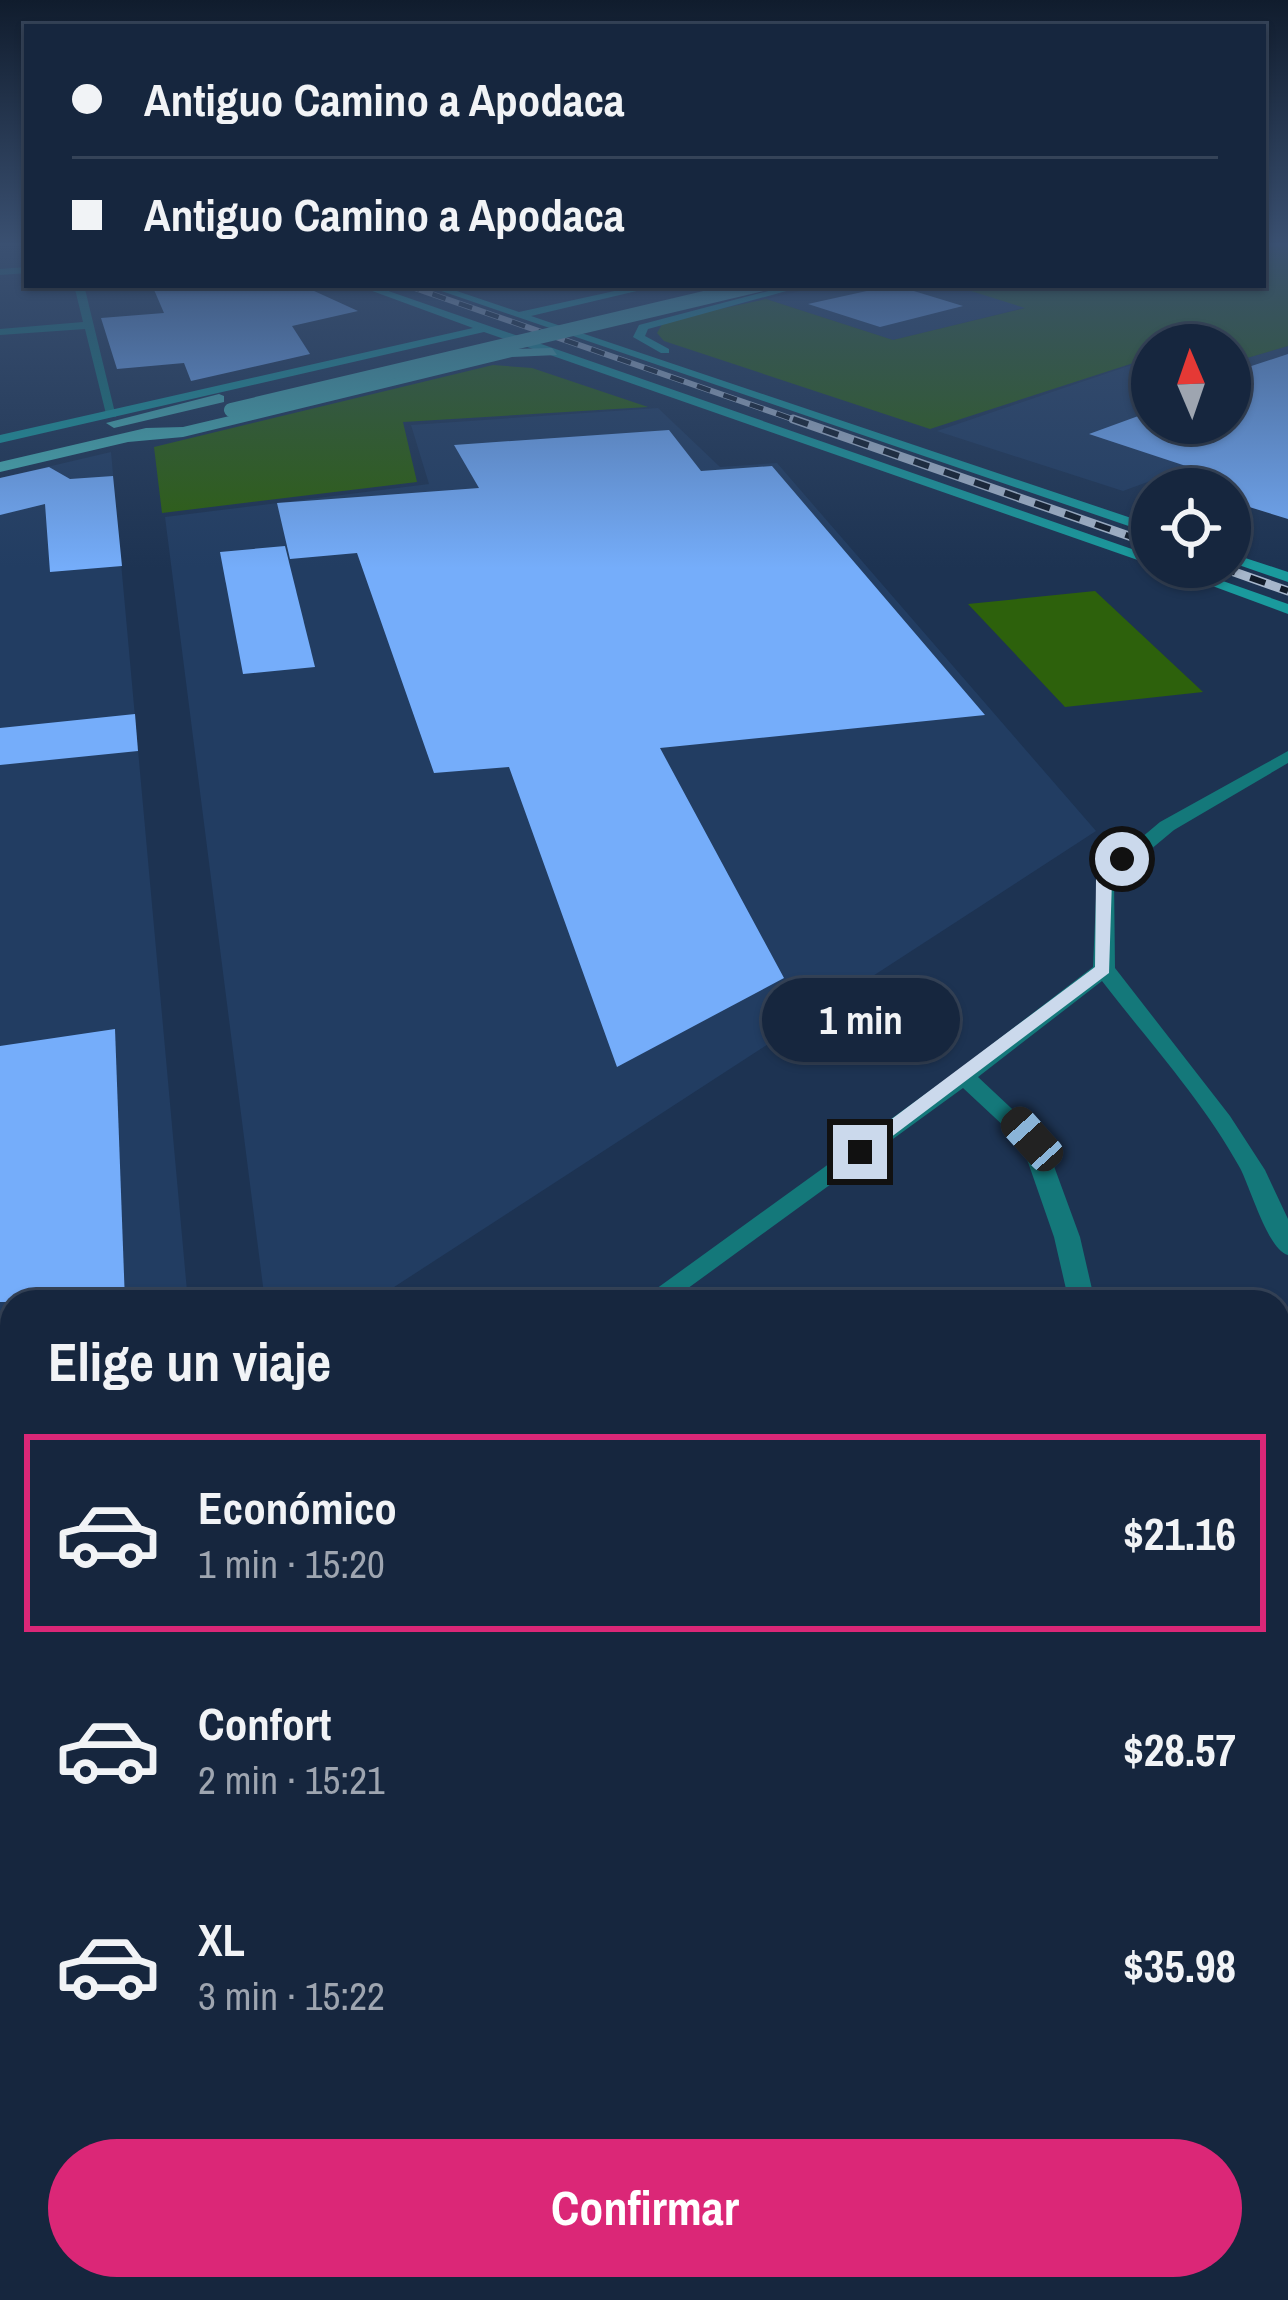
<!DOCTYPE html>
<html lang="es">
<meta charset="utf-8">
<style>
body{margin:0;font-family:"Archivo Narrow",sans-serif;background:#233249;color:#f1f3f6;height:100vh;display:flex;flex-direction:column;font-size:45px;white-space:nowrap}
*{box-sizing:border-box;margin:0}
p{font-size:39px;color:#9ea5b0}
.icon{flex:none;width:66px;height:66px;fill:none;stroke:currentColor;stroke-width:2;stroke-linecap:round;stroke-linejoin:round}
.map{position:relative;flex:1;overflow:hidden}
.details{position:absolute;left:0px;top:1290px;width:1290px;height:1011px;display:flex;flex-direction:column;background:#16263e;border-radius:36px 36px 0 0;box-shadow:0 3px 9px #0004,0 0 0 3px #354358}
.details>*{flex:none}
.banner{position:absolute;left:24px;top:24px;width:1242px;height:264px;border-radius:0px;box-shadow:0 3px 9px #0004,0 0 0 3px #354358;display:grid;align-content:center;height:264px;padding:0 48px;background:#16263e}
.needle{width:78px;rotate:358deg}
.buttons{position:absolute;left:1131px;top:324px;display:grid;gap:24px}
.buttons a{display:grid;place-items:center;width:120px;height:120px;border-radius:50%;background:#16263e;box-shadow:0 3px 9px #0004,0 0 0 3px #354358;font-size:60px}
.end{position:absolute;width:54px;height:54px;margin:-27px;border:15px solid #cbd9ec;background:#111;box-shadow:0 0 0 6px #111}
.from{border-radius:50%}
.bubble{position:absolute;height:84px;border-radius:42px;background:#16263e;box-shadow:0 3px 9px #0004,0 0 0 3px #354358;font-size:39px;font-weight:800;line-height:84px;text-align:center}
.car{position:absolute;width:36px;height:72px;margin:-36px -18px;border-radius:15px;box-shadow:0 0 9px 3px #0007;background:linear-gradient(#222 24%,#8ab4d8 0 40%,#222 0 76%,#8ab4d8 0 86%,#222 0)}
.banner b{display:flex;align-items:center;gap:42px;height:114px;font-size:45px}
.banner b+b{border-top:3px solid #354358}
.banner i{width:30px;height:30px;background:#f1f3f6}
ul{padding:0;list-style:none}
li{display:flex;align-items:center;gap:36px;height:198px;margin:0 24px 18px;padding:0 24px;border:6px solid transparent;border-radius:0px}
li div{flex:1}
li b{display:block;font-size:45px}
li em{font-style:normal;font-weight:800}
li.on{border-color:#db2777}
li>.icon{width:108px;height:108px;stroke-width:1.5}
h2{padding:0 48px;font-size:54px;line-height:144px}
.cta{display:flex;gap:24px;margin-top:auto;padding:24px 48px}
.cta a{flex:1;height:138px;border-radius:72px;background:#db2777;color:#fff;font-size:48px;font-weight:800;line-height:138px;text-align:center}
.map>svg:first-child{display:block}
.built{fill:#223d62}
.green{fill:#2d610c}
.building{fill:#75adfa}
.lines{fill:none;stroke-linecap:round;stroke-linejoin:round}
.street{fill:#14787a;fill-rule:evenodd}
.secondary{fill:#1a9a9d;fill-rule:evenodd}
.primary{fill:#49b1b3;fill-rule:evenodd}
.rail-far1-casing{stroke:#a6b6cb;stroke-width:6}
.rail-casing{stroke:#a6b6cb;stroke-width:9}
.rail-far1{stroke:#111b29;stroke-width:4.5;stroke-dasharray:14;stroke-linecap:butt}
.rail{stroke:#111b29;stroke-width:6;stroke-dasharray:16;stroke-linecap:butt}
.primary-bridge{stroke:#49b1b3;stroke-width:14}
.route{fill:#cbd9ec}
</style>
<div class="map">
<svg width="1288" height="2300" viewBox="0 0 1288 2300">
<rect width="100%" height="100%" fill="#1d3352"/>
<!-- built -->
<g class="built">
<polygon points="826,285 952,285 1027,307 893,340 766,299"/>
<polygon points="1288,346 1288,430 1123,491 937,431 1152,358 1152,423 1230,423 1230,363"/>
<polygon points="658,408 720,467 777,463 1096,831 371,1302 265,1302 165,517 429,484 411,425"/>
<polygon points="111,452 188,1302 12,1302 12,1676 0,1685 0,478"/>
</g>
<!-- green -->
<g class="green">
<polygon points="1263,246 1288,246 1288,346 1230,363 1230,345 1152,345 1152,357 930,429 664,341 657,333 664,321 766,299 893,340 1025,308 952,285 1263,285"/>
<polygon points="493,365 532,368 648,407 403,422 417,482 162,513 154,447"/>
<polygon points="1095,591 1203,692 1065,707 968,604"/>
</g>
<!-- building -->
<g class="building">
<polygon points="152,285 301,285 358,311 292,326 310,354 191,381 184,363 117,369 101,318 164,313"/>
<polygon points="894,285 963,306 880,327 808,304"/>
<polygon points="1288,354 1288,519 1230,501 1230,489 1154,489 1198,470 1089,434 1152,411 1152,423 1230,423 1230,373"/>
<polygon points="669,430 701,471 772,466 985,715 660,748 784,978 617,1067 509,767 434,773 357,553 290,559 277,503 479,488 454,445"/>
<polygon points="49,467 70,479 113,476 122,566 50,572 45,504 0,515 0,478"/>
<polygon points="285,546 315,667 243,674 220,552"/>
<polygon points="135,714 138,751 0,765 0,728"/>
<polygon points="115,1029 125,1302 0,1302 0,1046"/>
</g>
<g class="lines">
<!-- street -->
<g class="street">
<polygon points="27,267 27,273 0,275 0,269"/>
<polygon points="74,285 84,285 116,417 106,414 85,329 0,335 0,329 83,322"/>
<path d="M1288 751V763L1174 830 1114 880 1115 968 1230 1116 1265 1170 1288 1219V1255C1268 1250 1251 1189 1240 1168 1203 1101 1149 1042 1102 981L978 1077 1044 1139 1080 1237 1095 1302H1069L1054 1237 1021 1142 963 1088 669 1302H638L956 1072 1093 967 1097 875 1160 822Z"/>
<rect x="1278" y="1548" width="10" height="24"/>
<polygon points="12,1731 12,1763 0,1767 0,1735"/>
<rect x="0" y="1981" width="12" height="36"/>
<polygon points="1278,1990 1288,1994 1288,2063 1278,2059"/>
<polygon points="1288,2150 1288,2190 1278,2191 1278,2151"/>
<polygon points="417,2289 619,2289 614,2300 412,2300"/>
</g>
<!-- secondary -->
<g class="secondary">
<polygon points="356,285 371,285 1152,556 1152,565 484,332 0,443 0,435 473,328"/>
<polygon points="424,285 439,285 519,312 642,285 662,285 531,316 1152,525 1152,534"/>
<polygon points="791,285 808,285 648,329 645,336 669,349 669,353 661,353 633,337 639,325"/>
<polygon points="1230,553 1288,572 1288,582 1230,562"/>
<polygon points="1161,567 1183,567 1288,604 1288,614"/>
</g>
<!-- primary -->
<g class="primary">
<polygon points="552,348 557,355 512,357 183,437 128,442 0,472 0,462 146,428 183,427 512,349"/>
<polygon points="219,394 224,396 224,402 114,428 106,423"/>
</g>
<!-- rail-far1 casing -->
<g class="rail-far1-casing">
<polyline id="rail-far1" points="406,285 801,422"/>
</g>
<!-- rail casing -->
<g class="rail-casing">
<g id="rail">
<polyline points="793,419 1152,544"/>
<polyline points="1220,567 1288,591"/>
</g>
</g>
<!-- rail-far1 -->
<use href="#rail-far1" class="rail-far1"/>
<!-- rail -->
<use href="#rail" class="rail"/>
<!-- primary-bridge -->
<polyline class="primary-bridge" points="231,410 759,285"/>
</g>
<!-- sky -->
<linearGradient id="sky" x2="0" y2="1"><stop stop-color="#101c2d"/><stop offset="0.43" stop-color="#3a5071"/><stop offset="1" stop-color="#3a5071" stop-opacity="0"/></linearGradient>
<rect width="1288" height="568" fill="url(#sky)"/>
<!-- route -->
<polygon class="route" points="1117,856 1130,859 1112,880 1109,973 866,1156 853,1156 853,1148 1095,967 1096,879"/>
</svg>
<div class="buttons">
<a><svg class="needle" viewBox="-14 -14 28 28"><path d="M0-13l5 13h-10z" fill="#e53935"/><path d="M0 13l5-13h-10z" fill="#9ea5b0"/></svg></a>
<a><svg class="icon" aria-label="locate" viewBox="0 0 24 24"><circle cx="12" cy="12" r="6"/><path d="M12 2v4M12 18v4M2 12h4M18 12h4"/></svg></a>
</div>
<i class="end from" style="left:1122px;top:859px"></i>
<i class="end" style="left:860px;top:1152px"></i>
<div class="bubble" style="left:762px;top:978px;width:198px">1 min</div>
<i class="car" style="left:1032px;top:1139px;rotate:318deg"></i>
<div class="banner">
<b><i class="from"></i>Antiguo Camino a Apodaca</b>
<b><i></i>Antiguo Camino a Apodaca</b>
</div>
<section class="details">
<h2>Elige un viaje</h2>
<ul>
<li class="on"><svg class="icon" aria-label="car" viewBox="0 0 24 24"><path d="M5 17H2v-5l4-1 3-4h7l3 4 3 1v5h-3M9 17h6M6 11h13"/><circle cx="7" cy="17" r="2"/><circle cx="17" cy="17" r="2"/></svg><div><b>Económico</b><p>1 min · 15:20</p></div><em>$21.16</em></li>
<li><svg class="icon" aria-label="car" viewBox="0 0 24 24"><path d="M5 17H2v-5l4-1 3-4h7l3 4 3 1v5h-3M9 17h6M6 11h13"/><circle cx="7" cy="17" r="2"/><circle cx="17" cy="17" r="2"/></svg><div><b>Confort</b><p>2 min · 15:21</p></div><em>$28.57</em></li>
<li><svg class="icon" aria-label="car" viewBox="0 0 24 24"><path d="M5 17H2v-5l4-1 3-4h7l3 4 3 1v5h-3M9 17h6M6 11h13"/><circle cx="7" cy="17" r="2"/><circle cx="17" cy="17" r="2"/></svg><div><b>XL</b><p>3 min · 15:22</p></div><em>$35.98</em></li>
</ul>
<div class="cta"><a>Confirmar</a></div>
</section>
</div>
